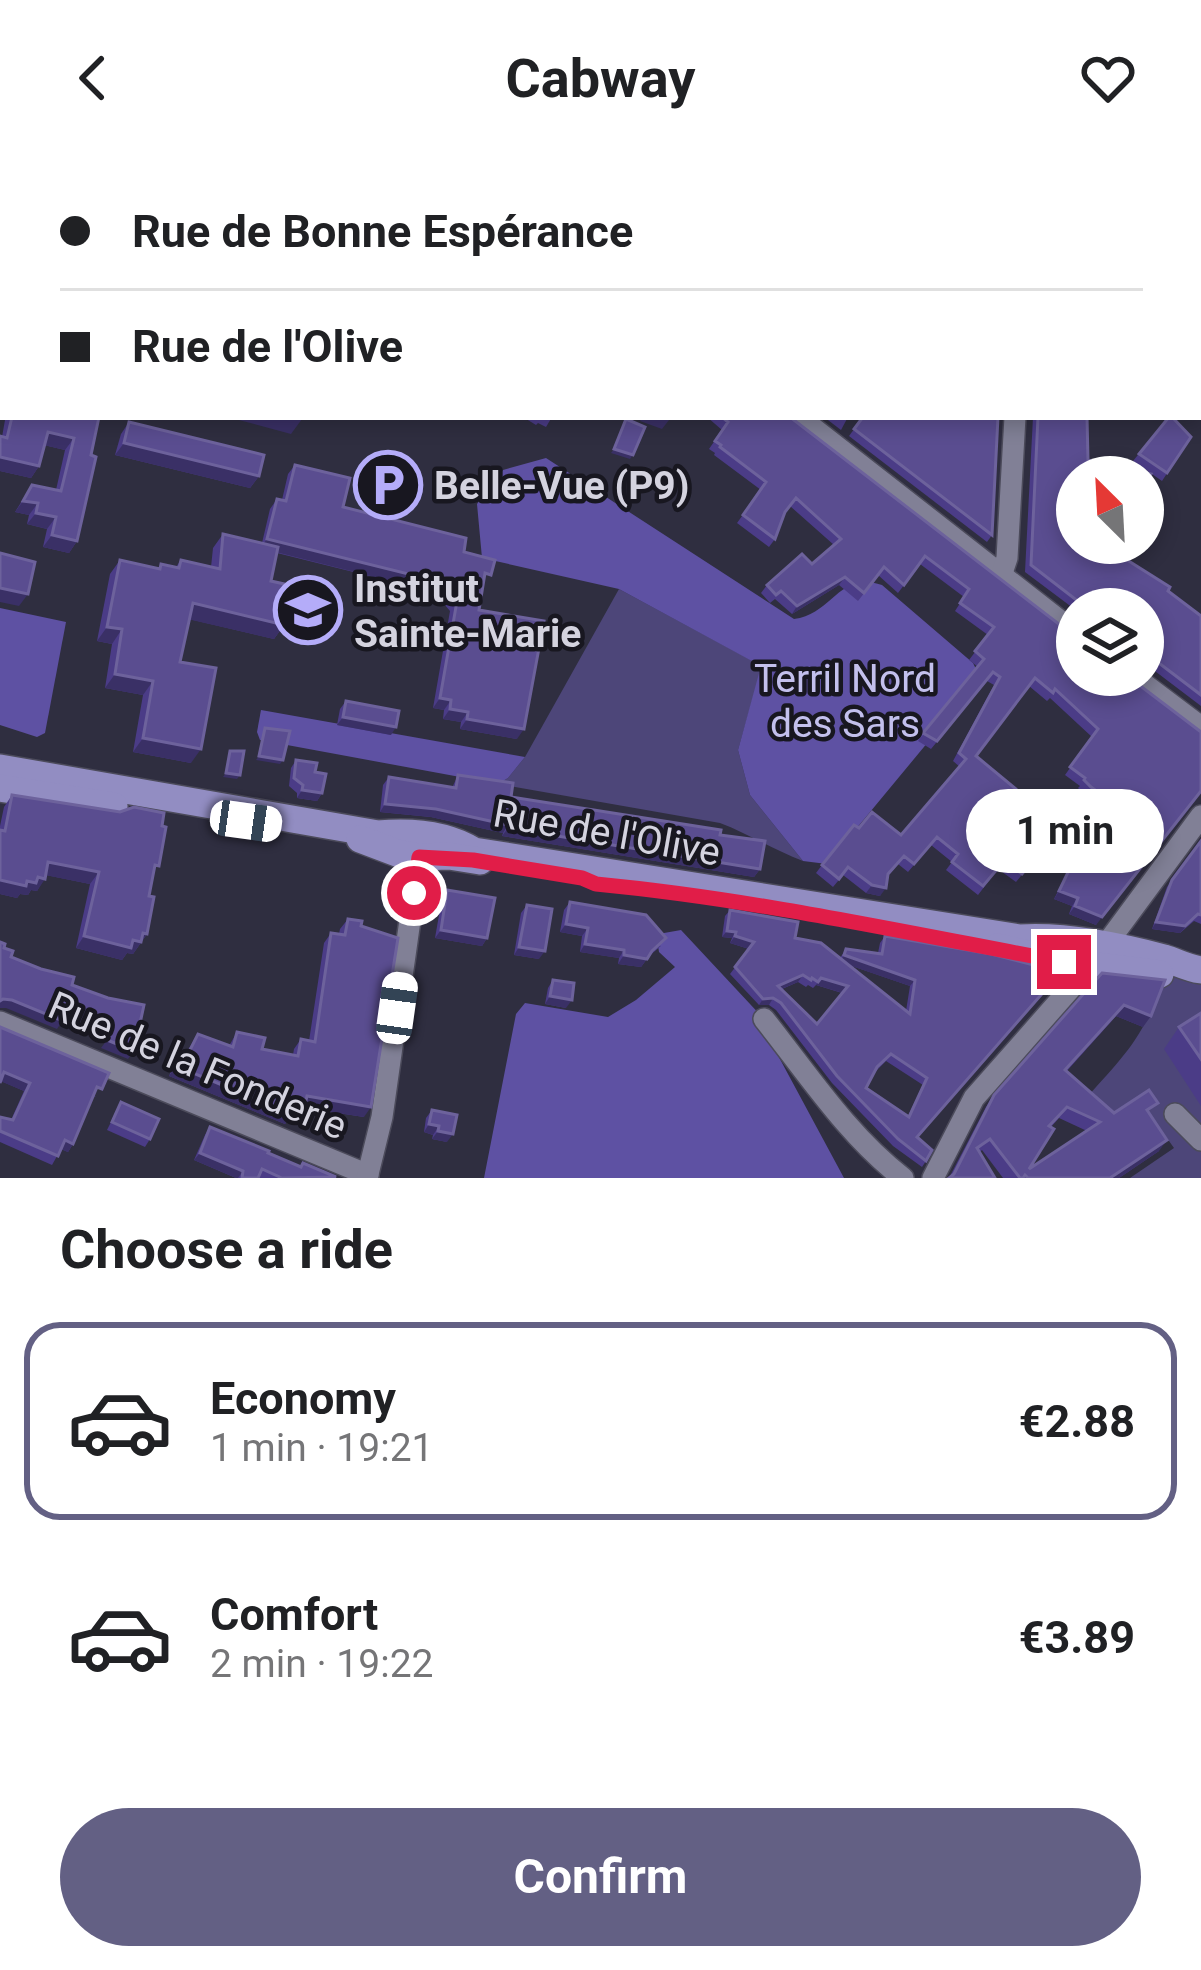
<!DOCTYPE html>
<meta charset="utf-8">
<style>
body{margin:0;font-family:Roboto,sans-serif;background:#f6f6f6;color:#202124;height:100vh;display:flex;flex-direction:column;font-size:45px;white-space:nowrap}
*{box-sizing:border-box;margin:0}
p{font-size:39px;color:#757577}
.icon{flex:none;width:66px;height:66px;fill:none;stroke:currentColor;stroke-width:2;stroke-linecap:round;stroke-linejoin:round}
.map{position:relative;height:1022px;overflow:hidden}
.side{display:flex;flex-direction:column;background:#fff;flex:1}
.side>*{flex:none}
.top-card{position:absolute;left:0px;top:0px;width:1203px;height:264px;box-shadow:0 6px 18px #0003;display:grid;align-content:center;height:264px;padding:0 60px;background:#fff}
.needle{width:78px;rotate:336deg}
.buttons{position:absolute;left:1056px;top:300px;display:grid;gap:24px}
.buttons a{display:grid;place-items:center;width:108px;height:108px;border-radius:50%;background:#fff;box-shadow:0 6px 18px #0003;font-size:60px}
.end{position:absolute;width:54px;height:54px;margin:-27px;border:15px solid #e11d48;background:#fff;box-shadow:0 0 0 6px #fff}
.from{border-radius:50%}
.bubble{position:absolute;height:84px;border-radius:42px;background:#fff;box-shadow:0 6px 18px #0003;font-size:39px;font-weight:700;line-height:84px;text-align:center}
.car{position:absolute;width:36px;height:72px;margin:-36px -18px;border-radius:15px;box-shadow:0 0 9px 3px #0007;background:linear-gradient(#fff 24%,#345 0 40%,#fff 0 76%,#345 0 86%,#fff 0)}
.top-card b{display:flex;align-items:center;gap:42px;height:114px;font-size:45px}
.top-card b+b{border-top:3px solid #e0e0e0}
.top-card i{width:30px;height:30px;background:#202124}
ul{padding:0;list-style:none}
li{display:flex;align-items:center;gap:36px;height:198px;margin:0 24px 18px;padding:0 36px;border:6px solid transparent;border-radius:36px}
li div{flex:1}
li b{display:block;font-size:45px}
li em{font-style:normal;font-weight:700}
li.current{border-color:#636084}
li>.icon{width:108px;height:108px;stroke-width:1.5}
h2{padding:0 60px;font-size:54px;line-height:144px}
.primary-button{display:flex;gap:24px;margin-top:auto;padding:24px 60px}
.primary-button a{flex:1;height:138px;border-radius:72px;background:#636084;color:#fff;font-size:48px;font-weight:700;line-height:138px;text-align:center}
header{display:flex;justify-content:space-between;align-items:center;height:156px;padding:0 60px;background:#fff;font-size:54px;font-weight:700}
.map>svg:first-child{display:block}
.green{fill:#4d4679}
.forest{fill:#5e51a3}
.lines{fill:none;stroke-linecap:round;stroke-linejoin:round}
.minor-casing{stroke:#4c4b5b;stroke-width:24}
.major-casing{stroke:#4c4b5b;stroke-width:30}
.minor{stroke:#818096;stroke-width:21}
.major{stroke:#928dc2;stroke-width:27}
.wall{fill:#4b3c87;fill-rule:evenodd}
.shaded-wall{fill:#3a3066}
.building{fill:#5a4d90;stroke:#6d629c;stroke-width:3;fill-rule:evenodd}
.route{stroke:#e11d48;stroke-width:15}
.labels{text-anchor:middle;stroke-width:9;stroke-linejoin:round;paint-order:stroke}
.poi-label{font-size:39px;font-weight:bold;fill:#d4d3df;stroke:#181720;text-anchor:start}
.park-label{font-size:39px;fill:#c3c0ed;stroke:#181720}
.street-label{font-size:39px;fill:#d4d3df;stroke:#181720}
</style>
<header><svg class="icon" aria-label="back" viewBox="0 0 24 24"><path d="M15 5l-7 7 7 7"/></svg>Cabway<svg class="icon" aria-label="heart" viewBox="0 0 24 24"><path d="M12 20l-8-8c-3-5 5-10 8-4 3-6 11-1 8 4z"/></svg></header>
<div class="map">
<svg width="1201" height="1022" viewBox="0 0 1201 1022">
<rect width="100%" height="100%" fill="#2f2e40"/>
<!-- green -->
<g class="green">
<polygon points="0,0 384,0 378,3 3,3 3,21 0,20"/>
<path d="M619 433 762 510 738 594 750 639 803 705C774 694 749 678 720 667L498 628 508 622 525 601Z"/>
<path d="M1161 814 1201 821V1022H1130L1174 992 1142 947 1108 970 1081 948C1121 902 1152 877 1161 814Z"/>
</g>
<!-- forest -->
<g class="forest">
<path d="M546 302 794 463C833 458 839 414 882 429L973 507 978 517 967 539 827 708 803 705 750 639 738 594 761 510 619 433 482 402 477 348 503 314Z"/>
<polygon points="0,452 66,466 45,577 37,581 0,569"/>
<polygon points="261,554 525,601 508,622 498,628 260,584 257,576"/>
<polygon points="681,774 764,863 761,868 844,1022 484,1022 516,858 525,847 608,861 636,844 675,811 659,796 657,783 664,777"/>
</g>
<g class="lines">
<!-- minor casing -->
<g class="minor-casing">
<g id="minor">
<polyline points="462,0 466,3"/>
<polyline points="772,3 773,0"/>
<polyline points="1029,3 1029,0"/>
<polyline points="1200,139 1201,139"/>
<polyline points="799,261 1077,478"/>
<polyline points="1001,420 1007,402 1015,261"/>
<polyline points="1132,519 1201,571"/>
<polyline points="1105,790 1201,660"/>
<path d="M764 863C807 917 848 980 903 1022"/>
<polyline points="0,866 368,1019"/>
<polyline points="1175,958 1201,984"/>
<polyline points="367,1022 382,961 419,701 430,690"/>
<polyline points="933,1022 974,942 1092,808"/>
</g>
</g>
<!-- major casing -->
<g class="major-casing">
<g id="major">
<path d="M0 612 378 678C411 675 445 677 474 695L1020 782C1066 779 1119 790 1164 802 1177 806 1187 812 1201 814"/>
<polyline points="0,632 114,650"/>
<polyline points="360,683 397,697 419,701 449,700 480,705"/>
<polyline points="997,791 1064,806 1160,818"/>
</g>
</g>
<!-- minor -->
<use href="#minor" class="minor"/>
<!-- major -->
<use href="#major" class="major"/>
</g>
<!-- wall -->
<g class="wall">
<polygon points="3,160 3,261 99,261 77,385 69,397 43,391 47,373 27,368 29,359 15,356 32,329 56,334 65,294 44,289 39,310 31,322 0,315 0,280 2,281 5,264 0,264 0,172"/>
<polygon points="523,261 552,261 546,271 538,267 536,269"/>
<polygon points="707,261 790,261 1077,519 1201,576 1096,769 1069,758 1072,750 1054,743 1072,708 1081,714 1119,696 1131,682 1121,674 1125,668 1085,639 1078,632 1080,630 1065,619 1092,581 1050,542 1047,545 1029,530 976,601 1045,690 1045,707 1040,715 1030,709 1016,726 998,713 978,739 946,714 952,706 931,689 908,716 898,708 888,720 880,740 866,737 843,719 833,731 816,717 822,709 859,672 901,679 960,611 953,605 994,529 987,525 931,593 918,585 978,511 969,504 988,479 955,455 964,441 920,408 898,437 878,419 858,445 839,429 792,458 775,443 770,447 761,437 767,429 812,408 834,389 790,350 784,357 775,383 769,391 737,367 761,334 714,299 715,297 709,293 722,274"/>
<polygon points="824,261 848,261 841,274"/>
<polygon points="863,261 992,379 987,386 849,280"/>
<polygon points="1033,261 1087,261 1074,355 1116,397 1201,460 1201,550 1143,506 1143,453 1077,453 1077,455 1025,416"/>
<polygon points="1169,261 1191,281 1162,325 1133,305"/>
<polygon points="129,266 259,320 250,332 115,299 121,278"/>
<polygon points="295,309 343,351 464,396 484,429 479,454 517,583 460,573 461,566 443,563 444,554 433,552 450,455 434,436 277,397 271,425 284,469 274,483 189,463 180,506 191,607 133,596 143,539 105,532 112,488 97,485 110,418 120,404 158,413 161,408 176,411 181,404 211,411 213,392 223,378 262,387 270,353 277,343 282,344 288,318"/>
<polygon points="346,545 391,579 337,569 340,553"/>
<polygon points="296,604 315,616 322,637 317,645 297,642 297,637 289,630 291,612"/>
<polygon points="458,619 511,641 720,679 760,713 754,721 502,680 503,677 431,661 380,656 383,629 389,621 452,632"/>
<polygon points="12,639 153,719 149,740 147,778 133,798 127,797 122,804 76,792 90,728 46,719 37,735 31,734 28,739 20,738 17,742 0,738 0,670 4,651"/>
<polygon points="1201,685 1201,768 1194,765 1180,777 1152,773 1167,731"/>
<polygon points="447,734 487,782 482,790 435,782 442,742"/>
<polygon points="570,746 661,790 649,800 641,811 618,808 619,802 580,796 582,780 560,776 564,754"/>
<polygon points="527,749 539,803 514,799 521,757"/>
<path d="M730 754 840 802 846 793 878 797 880 787 885 780 991 798 918 981 926 1005 922 1011 893 990 832 927 776 854 769 849H759L730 818 749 793 730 787 732 782 722 781 725 760ZM849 809 910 830 906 855ZM798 826 806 831 808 829 813 832 816 829 842 837 817 868 782 833ZM886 905 923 929 908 960 866 932 875 916Z"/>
<polygon points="348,763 361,770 364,961 305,952 296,968 287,965 285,968 169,920 175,906 182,895 186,897 198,878 229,890 237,876 262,893 293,899 294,893 301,883 309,885 324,787 331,777 339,778 340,773"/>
<path d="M1102 817 1143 871 1116 860 1066 916 1114 957 1150 958 1159 995 1119 1022H1003L982 994 949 1022 986 951 994 939ZM1059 962 1087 975 1029 1013 1051 971Z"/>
<polygon points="553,824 566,852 545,848 548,832"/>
<polygon points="1201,857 1201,950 1164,893 1179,871"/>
<polygon points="0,871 96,941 93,940 73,988 68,996 61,993 52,1009 0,986 0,961 11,964 24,935 1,925"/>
<polygon points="121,946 150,983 145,991 107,974"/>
<polygon points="432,954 447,986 432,983 433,979 424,976 426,962"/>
<polygon points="210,971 300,1011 335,1022 236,1022 194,1004 205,979"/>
</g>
<!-- shaded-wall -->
<g class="shaded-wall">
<polygon points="241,261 296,261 302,263 291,278 239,264"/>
<polygon points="643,261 661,261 669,264 662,273 640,265"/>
<polygon points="48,276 74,282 65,294 39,288"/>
<polygon points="124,287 259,320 250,332 115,299"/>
<polygon points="614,293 633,299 630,303 611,297"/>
<polygon points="0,301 39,310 31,322 0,315"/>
<polygon points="23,345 38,347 29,359 15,356"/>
<polygon points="36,357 56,361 47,373 27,368"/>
<polygon points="52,379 77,385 69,397 43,391"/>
<polygon points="267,383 441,426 434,436 260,392"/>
<polygon points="845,421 839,429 792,458 797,450"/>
<polygon points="0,432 28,438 19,450 0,446"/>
<polygon points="193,447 284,469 274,483 183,462"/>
<polygon points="107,471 122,473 112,488 97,485"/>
<polygon points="115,518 153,525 143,539 105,532"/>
<polygon points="440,542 451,544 444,554 433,552"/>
<polygon points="450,553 468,556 461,566 443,563"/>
<polygon points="343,561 396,571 391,579 337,569"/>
<polygon points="467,563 524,573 517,583 460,573"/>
<polygon points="143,582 201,593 191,607 133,596"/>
<polygon points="259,600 283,604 280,608 256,604"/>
<polygon points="226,617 240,619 237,623 223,621"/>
<polygon points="302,634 322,637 317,645 297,642"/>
<polygon points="1201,635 1096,769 1069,758 1075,750"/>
<polygon points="385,648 436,653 508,669 503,677 431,661 380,656"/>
<polygon points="508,672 760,713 754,721 502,680"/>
<polygon points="48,706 99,716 90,728 40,718"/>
<polygon points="38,721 45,723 37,735 31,734 28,739 20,738 17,742 0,738 0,724 27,725"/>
<polygon points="872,729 886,732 880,740 866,737"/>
<polygon points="1059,735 1078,742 1072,750 1054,743"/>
<polygon points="1198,758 1180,777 1152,773 1156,766"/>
<polygon points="566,768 588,772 582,780 560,776"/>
<polygon points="441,774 487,782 482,790 435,782"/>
<polygon points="727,775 736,776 732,782 722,781"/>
<polygon points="143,777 147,778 133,798 127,797 122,804 76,792 84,780 133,784"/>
<polygon points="735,780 754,786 749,793 730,787"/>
<polygon points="585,788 624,794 619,802 580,796"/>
<polygon points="519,791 545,795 539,803 514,799"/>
<polygon points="624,799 647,803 641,811 618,808"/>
<polygon points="844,799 915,824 910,830 840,806"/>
<polygon points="803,819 798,826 774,836 778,830"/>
<polygon points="821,822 848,830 843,837 816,829"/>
<polygon points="550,840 572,844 566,852 545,848"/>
<polygon points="773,842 769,849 759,849 763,843"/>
<polygon points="3,843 12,844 109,875 103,883 59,870 57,873 6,852 0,852 0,845"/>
<polygon points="1124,849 1151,860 1143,871 1116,860 1057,926"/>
<polygon points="107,884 134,895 128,903 101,892"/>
<polygon points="176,910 293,954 303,957 296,968 287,965 285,968 169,920"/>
<polygon points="4,916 30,927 24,935 0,925"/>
<polygon points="307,940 371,951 364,961 300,951"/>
<polygon points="429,968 439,970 433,979 424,976"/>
<polygon points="438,975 453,978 447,986 432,983"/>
<polygon points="65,984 73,988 68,996 60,993"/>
<polygon points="1167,984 1159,995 1119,1022 1110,1022"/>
<polygon points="200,997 243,1015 238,1022 236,1022 194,1004"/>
</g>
<!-- building -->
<g class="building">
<polygon points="500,0 565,0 569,3 503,3"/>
<polygon points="736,0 756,0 755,3 735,3"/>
<polygon points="797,0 817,0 816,3 796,3"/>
<polygon points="970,0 1011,0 1011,3 969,3"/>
<rect x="1050" y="0" width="49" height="3"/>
<polygon points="3,181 3,252 0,252 0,193"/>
<polygon points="12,261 99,261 91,299 96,301 77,385 52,379 56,361 36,357 38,347 23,345 32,329 61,335 74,282 48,276 39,310 0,301 0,280 7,282"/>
<polygon points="722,261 790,261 1077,482 1077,519 1126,519 1201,576 1201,635 1102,761 1075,750 1078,742 1059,735 1072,708 1081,714 1104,683 1119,696 1138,674 1127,665 1131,660 1091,631 1084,624 1085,622 1070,611 1098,573 1055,533 1053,537 1035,522 976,600 1028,643 1019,655 1052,680 1045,689 1053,695 1045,707 1036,701 1022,718 1004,705 983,730 952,706 958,698 937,681 914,708 904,700 888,718 886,732 872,729 848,711 839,723 822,709 854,669 859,672 872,656 901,679 966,603 959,597 1000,521 993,516 937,585 923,577 984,503 975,495 994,471 960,447 969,433 925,400 904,429 884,411 864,437 845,421 797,450 781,435 776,439 767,429 802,398 812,408 841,383 796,342 785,356 775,383 743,359 766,326 720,291 721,289 715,285 728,266"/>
<polygon points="863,261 998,261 992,379 854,273"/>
<polygon points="1038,261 1087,261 1088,304 1102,307 1093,321 1077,321 1077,350 1074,355 1077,358 1077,387 1123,387 1116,397 1170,431 1168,435 1201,460 1201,539 1143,495 1143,453 1088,453 1031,409"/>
<polygon points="1169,261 1172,261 1191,281 1167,317 1139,298"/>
<polygon points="626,263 645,271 633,299 614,293"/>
<polygon points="129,266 264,299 259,320 124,287"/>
<polygon points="295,309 350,322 343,351 466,382 464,396 495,404 491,419 485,417 479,454 544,465 524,573 467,563 468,556 450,553 451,544 440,542 457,445 441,426 267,383 277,343 286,345"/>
<polygon points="1135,314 1151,318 1143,331 1143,321 1131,321"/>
<polygon points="223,378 278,391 271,425 293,430 284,469 193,447 180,506 216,512 201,593 143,582 153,525 115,518 122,473 107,471 120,404 160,413 161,408 179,412 181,404 220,413"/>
<polygon points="0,397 35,406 28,438 0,432"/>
<polygon points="346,545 399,555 396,571 343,561"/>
<polygon points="265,572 290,575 283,604 259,600"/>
<polygon points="230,595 244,595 240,619 226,617"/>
<polygon points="296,604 317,607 315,616 326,618 322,637 302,634 303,629 294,622"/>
<polygon points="458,619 513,627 511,641 721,674 720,679 765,685 760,713 508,672 508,669 436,653 385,648 389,621 456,632"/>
<polygon points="12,639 120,656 134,651 164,657 162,670 166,671 159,710 155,709 149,740 154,741 147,778 143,777 141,786 133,784 131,792 84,780 99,716 48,706 45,723 38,721 36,727 27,725 26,730 0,724 0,674 5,675"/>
<polygon points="1201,685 1201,759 1198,758 1185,770 1156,766 1172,724"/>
<polygon points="447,734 495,742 487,782 441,774"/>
<polygon points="570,746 646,759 666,782 652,795 647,803 624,799 624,794 585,788 588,772 566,768"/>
<polygon points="527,749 552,753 545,795 519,791"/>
<path d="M730 754 798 766 795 782 821 787 910 858 915 824 844 799 846 793 882 798 885 780 991 798 1061 816 917 981 932 994 926 1005 898 983 837 920 781 847 773 842 763 843 735 811 754 786 735 780 736 776 727 775ZM803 819 811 824 812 822 818 826 821 822 848 830 817 868 778 830ZM891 898 927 922 909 961 866 932 877 911Z"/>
<polygon points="348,763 362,765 361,770 398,782 371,951 307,940 303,957 293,954 292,958 176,910 182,895 188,898 198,878 233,891 237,876 265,882 262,893 298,900 301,883 315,886 331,777 345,779"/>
<polygon points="0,786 5,788 4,792 13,795 11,801 41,813 74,821 72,829 108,842 144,849 134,895 107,884 109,875 64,862 63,865 12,844 3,843 0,845"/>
<path d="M1102 817 1165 824 1151 860 1124 849 1065 914 1114 957 1149 934 1158 947 1147 954 1167 984 1110 1022H1028L1025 1019 1023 1022H1020L990 983 977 992 995 1022H949L954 1018 994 939ZM1067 951 1100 966 1029 1013 1054 973 1049 970Z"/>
<polygon points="553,824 574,827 572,844 550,840"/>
<polygon points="1201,857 1201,903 1179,871"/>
<polygon points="0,871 109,917 102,933 97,931 73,988 65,984 58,1000 0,975 0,961 13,964 30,927 4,916 0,927"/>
<polygon points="121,946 159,963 150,983 112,966"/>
<polygon points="432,954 457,959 453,978 438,975 439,970 429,968"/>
<polygon points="210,971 269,995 268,997 301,1011 303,1007 336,1021 282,1022 262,1013 258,1022 242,1022 243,1015 200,997"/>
</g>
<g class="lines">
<!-- route -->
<path class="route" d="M414 737 419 701 473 704 582 722 596 728C753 743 909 777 1064 806"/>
</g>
<!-- icons -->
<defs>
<g id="parking-ring" transform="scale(3.45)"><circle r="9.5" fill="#181720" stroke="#b4acf9" stroke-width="1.5"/><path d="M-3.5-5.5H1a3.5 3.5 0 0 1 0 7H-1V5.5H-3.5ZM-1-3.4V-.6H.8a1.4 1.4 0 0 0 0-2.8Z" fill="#b4acf9"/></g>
<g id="school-ring" transform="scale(3.45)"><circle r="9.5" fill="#181720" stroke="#b4acf9" stroke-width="1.5"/><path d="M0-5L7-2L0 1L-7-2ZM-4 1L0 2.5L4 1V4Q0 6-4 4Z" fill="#b4acf9"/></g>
</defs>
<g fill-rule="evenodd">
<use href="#parking-ring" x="388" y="329"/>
<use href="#school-ring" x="308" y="454"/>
</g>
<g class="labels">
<!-- poi labels -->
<g class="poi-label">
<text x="434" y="343">Belle-Vue (P9)</text>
<text x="354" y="446">Institut<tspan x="354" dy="45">Sainte-Marie</tspan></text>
</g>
<!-- park labels -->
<g class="park-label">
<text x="845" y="536">Terril Nord<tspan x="845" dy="45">des Sars</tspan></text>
</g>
<!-- street labels -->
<g class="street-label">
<text transform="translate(607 676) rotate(10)" y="14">Rue de l'Olive</text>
<text transform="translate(198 909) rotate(23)" y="14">Rue de la Fonderie</text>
</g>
</g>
</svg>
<div class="buttons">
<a><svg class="needle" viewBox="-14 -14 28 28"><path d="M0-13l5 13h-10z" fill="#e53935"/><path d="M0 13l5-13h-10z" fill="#757577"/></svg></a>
<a><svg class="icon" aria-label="layers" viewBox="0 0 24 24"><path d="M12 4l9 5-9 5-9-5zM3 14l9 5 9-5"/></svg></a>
</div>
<i class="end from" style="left:414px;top:737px"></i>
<i class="end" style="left:1064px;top:806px"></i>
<div class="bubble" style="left:966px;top:633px;width:198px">1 min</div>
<i class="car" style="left:246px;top:665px;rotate:98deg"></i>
<i class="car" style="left:397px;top:852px;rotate:8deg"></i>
<div class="top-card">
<b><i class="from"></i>Rue de Bonne Espérance</b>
<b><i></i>Rue de l'Olive</b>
</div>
</div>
<section class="side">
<h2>Choose a ride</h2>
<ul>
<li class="current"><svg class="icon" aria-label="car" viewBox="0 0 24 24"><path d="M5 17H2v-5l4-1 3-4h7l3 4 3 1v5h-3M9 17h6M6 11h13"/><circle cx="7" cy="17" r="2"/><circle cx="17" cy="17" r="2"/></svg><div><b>Economy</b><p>1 min · 19:21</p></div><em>€2.88</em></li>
<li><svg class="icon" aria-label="car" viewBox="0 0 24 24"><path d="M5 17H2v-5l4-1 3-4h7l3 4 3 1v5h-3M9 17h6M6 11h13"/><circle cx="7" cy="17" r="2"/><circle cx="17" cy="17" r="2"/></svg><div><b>Comfort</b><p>2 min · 19:22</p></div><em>€3.89</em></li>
</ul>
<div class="primary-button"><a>Confirm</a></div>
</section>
